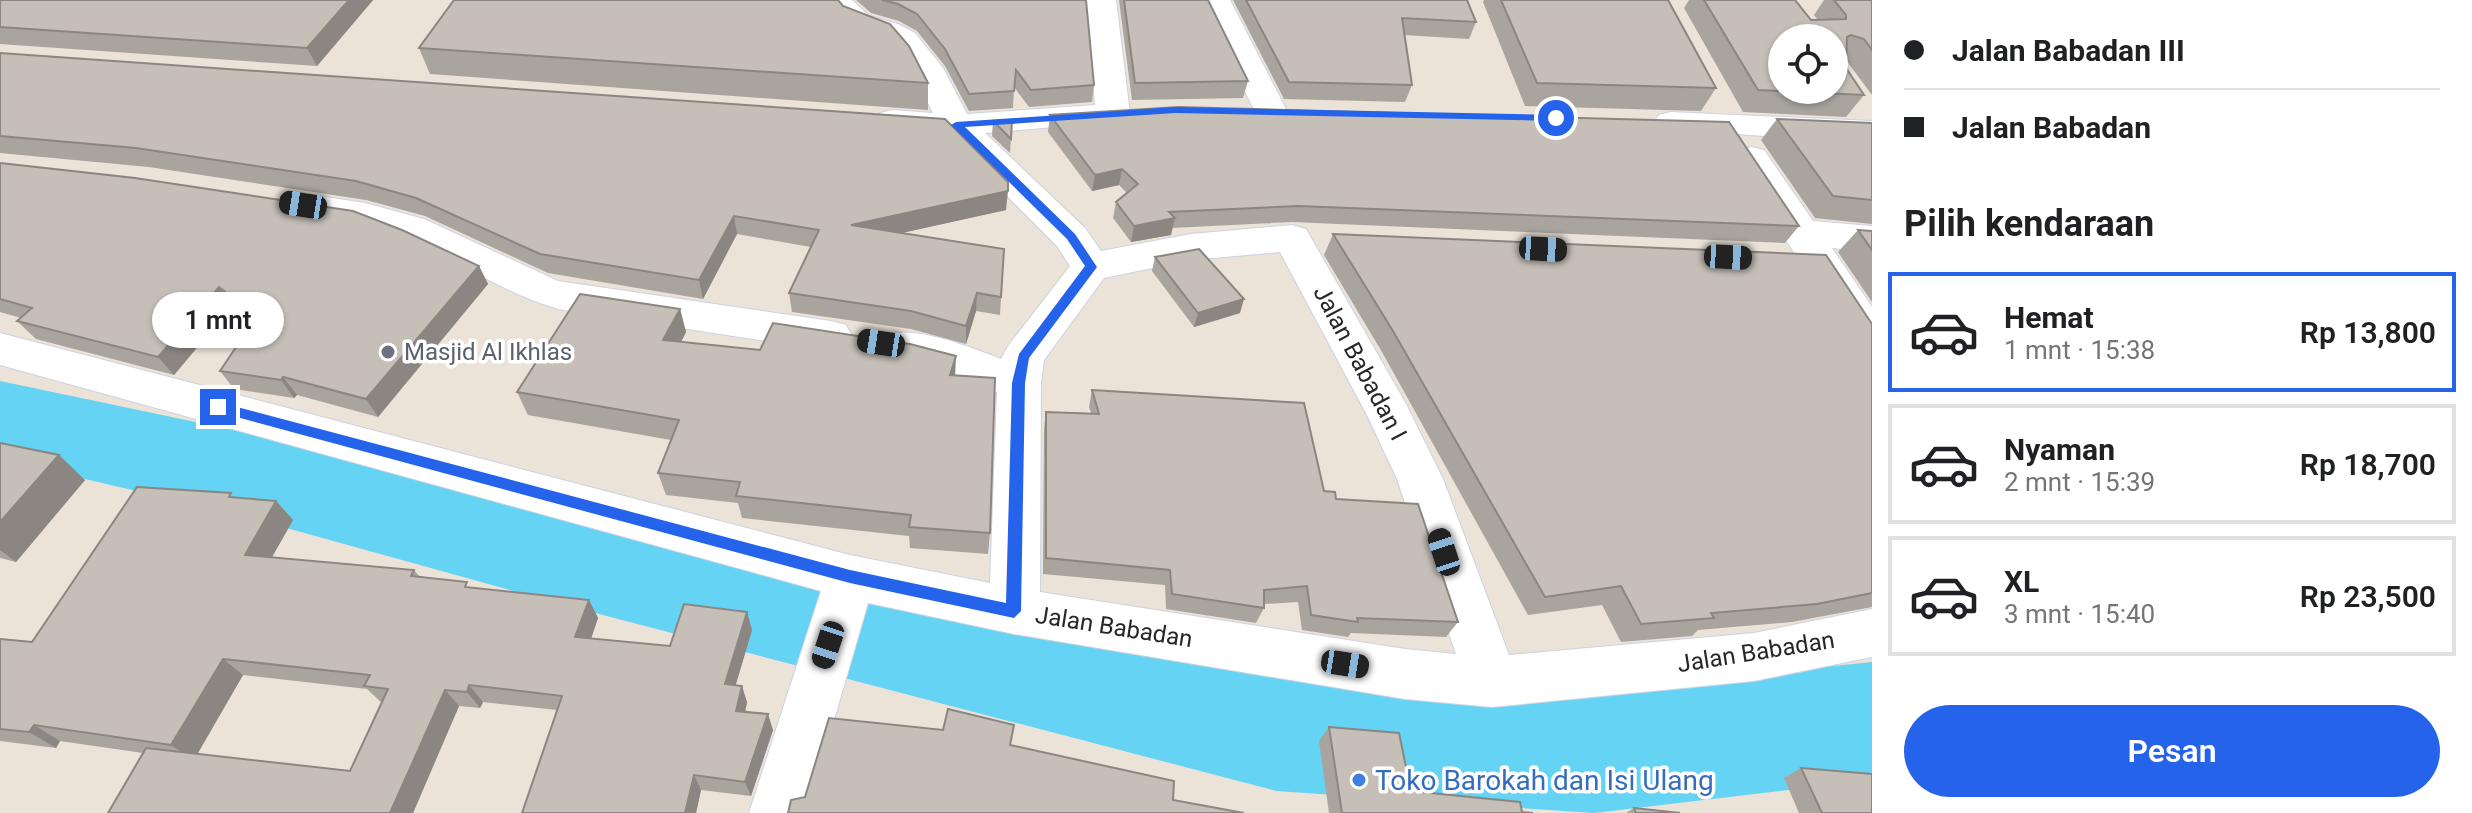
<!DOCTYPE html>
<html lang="id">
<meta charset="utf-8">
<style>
body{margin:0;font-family:Roboto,sans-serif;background:#f2f2f2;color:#202124;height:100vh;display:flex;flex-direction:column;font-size:30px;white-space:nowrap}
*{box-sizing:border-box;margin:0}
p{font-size:26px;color:#757577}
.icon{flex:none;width:44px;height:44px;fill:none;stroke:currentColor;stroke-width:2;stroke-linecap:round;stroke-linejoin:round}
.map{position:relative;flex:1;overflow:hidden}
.details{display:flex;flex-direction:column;background:#fff;width:600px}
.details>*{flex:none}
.banner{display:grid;align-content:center;height:176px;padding:0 32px;background:#fff}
.fabs{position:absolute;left:1768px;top:24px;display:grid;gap:16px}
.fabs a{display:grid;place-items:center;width:80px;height:80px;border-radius:50%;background:#fff;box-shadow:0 2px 6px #0004;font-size:40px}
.end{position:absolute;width:36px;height:36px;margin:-18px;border:10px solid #2563eb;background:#fff;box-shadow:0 0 0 4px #fff}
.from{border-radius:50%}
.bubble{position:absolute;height:56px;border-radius:28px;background:#fff;box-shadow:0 2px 6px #0004;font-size:26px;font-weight:600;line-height:56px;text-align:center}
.car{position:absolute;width:24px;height:48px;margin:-24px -12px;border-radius:10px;box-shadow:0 0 6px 2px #0007;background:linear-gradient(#222 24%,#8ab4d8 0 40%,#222 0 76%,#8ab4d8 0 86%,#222 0)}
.banner b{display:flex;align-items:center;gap:28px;height:76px;font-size:30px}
.banner b+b{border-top:2px solid #e0e0e0}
.banner i{width:20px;height:20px;background:#202124}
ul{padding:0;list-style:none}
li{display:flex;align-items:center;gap:24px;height:120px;margin:0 16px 12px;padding:0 16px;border:4px solid #e0e0e0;border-radius:0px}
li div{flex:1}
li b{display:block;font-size:30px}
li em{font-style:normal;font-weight:600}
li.on{border-color:#2563eb}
li>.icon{width:72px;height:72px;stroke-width:1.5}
h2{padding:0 32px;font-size:36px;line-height:96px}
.action{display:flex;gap:16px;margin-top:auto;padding:16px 32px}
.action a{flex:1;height:92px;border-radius:48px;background:#2563eb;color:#fff;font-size:32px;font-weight:600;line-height:92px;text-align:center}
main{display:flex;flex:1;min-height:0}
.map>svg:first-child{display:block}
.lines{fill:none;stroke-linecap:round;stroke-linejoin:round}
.river{fill:#64d3f4;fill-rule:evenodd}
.street-casing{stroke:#cdd2e2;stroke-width:2}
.street{fill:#fff;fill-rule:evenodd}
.wall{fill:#aaa49e;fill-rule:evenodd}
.shaded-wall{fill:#8b8681}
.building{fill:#c6bfb8;stroke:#8b8681;stroke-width:2;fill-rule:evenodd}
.route{fill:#2563eb}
.worship-dot{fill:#6b7280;stroke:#fff;stroke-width:3}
.shop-dot{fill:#3f7fe0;stroke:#fff;stroke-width:3}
.labels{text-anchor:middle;stroke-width:7;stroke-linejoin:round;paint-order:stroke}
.worship-label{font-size:24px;fill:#5b616d;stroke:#fff;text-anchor:start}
.street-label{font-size:24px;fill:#272727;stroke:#fff}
.near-shop-label{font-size:28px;fill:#366cbe;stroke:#fff;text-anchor:start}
</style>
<main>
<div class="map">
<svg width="1872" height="813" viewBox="0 0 1872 813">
<rect width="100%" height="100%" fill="#ebe2d8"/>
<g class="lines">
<!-- river -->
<polygon class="river" points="0,381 243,432 553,508 1277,671 1592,691 1872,662 1872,780 1594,813 1277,791 553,602 243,516 0,459"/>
<!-- street casing -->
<g class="street-casing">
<g id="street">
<path d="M820 0H852L869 16 898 24 915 33 943 68 967 114 1095 105 1086 0H1116L1130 114 1125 121 985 133 1085 228 1101 251 1191 234 1292 225 1306 229 1406 404 1443 479 1509 655 1754 633 1872 609V657L1754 681 1492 707 1405 699 1014 634 868 603 807 813H749L821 591 0 365V333L850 555 990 583 997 392 951 374 884 357 878 346 884 335C916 325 970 347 1001 359L1008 346 1070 266 1057 246 946 135 880 127 875 120 880 113 892 110 933 113 912 70 893 47 876 38 847 30ZM1280 252 1368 417 1397 479 1456 654 1405 649 1040 592 1041 383 1044 360 1104 278 1191 260Z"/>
<polygon points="1200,0 1230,0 1287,111 1282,118 1270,121 1258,118"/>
<polygon points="1671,112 1872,121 1872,143 1659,129 1654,122 1659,115"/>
<polygon points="1751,147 1764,150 1813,221 1872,226 1872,252 1832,248 1872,307 1872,354 1857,350 1733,158 1738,150"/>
<path d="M300 193 365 203 424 219 558 281 831 321 846 325 852 336 846 347 831 351 558 309C500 292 452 256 395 236 360 224 323 223 287 214L281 205 287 196Z"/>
</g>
</g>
<!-- street -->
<use href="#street" class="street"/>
</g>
<!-- wall -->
<g class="wall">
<polygon points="0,0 373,0 317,66 0,44"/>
<polygon points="856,0 1086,0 1094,85 1092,102 1029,107 1014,87 1013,108 969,111 945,66 917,31 899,21 871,13"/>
<polygon points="1119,0 1208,0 1248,81 1243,98 1132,100"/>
<polygon points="1233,0 1467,0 1476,22 1469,39 1404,35 1412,85 1405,102 1284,99"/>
<polygon points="1484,0 1668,0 1716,88 1701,111 1525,106 1483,2"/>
<polygon points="1689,0 1795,0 1811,20 1818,20 1814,15 1824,0 1872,0 1872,95 1846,60 1846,68 1864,95 1846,117 1743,112 1684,8"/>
<polygon points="843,6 928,83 928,110 430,74 419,48"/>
<polygon points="0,53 1006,210 901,233 1004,249 1000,315 976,311 966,344 911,329 792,312 789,293 811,247 737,234 703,299 548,273 425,216 366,200 149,167 0,153"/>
<polygon points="1050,115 1799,226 1785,243 1292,222 1172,228 1171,235 1131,242 1113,218 1116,202 1127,193 1119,185 1092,191 1048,132"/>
<polygon points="1777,119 1872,123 1872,224 1815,218 1761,140"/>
<polygon points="1012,120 1010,153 992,136 993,121"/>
<polygon points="0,163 479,266 488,284 378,417 297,395 294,398 234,389 220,371 253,321 232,306 174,375 36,339 17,321 21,318 0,312"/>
<polygon points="1858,230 1872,231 1872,302 1838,252"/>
<polygon points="1333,234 1872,324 1872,607 1792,622 1698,630 1692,636 1621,642 1602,605 1528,615 1382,352 1324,255"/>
<polygon points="1155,257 1240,313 1194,327 1152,271"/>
<polygon points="680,309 686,332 681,342 955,375 990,533 988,554 910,548 909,536 742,518 738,503 666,495 658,473 671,440 528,415 517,392"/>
<polygon points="1092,390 1324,491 1336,499 1458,622 1446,637 1351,633 1348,637 1302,630 1298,602 1264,604 1264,608 1256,623 1166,609 1165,585 1043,574 1044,429 1046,412 1091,413 1089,407"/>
<polygon points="0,443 85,480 16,562 0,558"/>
<path d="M235 497 276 501 293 520 272 557 414 570 420 577 471 588 589 600 598 618 591 638 670 646 747 612 752 630 735 686 747 702 745 712 773 730 751 796 701 790 696 813H522L557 710 483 702 480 708 459 706 413 813H108L143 753 60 741 56 748 0 741V639L32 642ZM243 675 367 689 382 703 350 771 197 754Z"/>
<polygon points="1329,727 1411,791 1522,812 1533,813 1329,813 1319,741"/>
<polygon points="1801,768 1872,813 1799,813 1784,778"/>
<polygon points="1634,808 1680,813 1626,813"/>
</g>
<!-- shaded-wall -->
<g class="shaded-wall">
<polygon points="349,0 373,0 317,66 307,48"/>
<polygon points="1122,169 1119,185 1092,191 1095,175"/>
<polygon points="1008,191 1006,210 852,244 851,225"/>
<polygon points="734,216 737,234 703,299 699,280"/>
<polygon points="1175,218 1171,235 1131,242 1134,226"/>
<polygon points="479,266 488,284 378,417 366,399"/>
<polygon points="219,287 232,306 174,375 158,357"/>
<polygon points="977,293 976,311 966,344 966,326"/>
<polygon points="1244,299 1240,313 1194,327 1198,313"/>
<polygon points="680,309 686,332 670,363 663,340"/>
<polygon points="956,356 955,379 950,375"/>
<polygon points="283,377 297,395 294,398 281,380"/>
<polygon points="59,455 85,480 16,562 0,550 0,522"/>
<polygon points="276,501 293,520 263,573 245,555"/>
<polygon points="589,600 598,618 586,654 575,637"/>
<polygon points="747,612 752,630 731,701 725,684"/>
<polygon points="223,659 243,675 194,760 171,745"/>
<polygon points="469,685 483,702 480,708 467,692"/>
<polygon points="742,686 747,702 742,727 736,711"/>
<polygon points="445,690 459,706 413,813 390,813"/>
<polygon points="768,714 773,730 751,796 745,782"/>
<polygon points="34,725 60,741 56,748 29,732"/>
<polygon points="694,775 701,790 696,813 685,813"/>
</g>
<!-- building -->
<g class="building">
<polygon points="0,0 349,0 307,48 0,27"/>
<polygon points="454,0 838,0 843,6 890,24 909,46 928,83 419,48"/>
<polygon points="882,0 1086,0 1094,85 1031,90 1016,70 1014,91 969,94 945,49 917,14 898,4"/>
<polygon points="1124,0 1208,0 1248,81 1135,83"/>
<polygon points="1246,0 1467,0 1476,22 1402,18 1412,85 1289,82"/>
<polygon points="1501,0 1668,0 1716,88 1537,83"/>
<path d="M1704 0H1795L1811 20 1846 19V15L1834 0H1872V50L1864 39 1851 35 1847 37 1846 68 1864 95 1758 90ZM1782 38H1834V90H1782Z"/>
<polygon points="0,53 945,119 1008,182 1008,191 851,225 1004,249 1001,297 977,293 966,326 911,311 789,293 819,230 734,216 699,280 540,254 416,198 356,181 136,148 0,136"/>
<polygon points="1179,107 1729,122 1799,226 1298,206 1169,212 1175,218 1134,226 1116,202 1138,184 1122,169 1095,175 1050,115"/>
<polygon points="1777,119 1872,123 1872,200 1833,196"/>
<polygon points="1012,120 1011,139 993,121"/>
<polygon points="0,163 135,178 353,211 402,230 479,266 366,399 283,377 281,380 220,371 257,316 219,287 158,357 17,321 32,308 0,299"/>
<polygon points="1858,230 1872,231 1872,250"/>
<polygon points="1333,234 1826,255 1872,324 1872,593 1817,604 1711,613 1714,618 1641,624 1621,586 1545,597 1393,331"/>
<polygon points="1199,249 1244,299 1198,313 1155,257"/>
<polygon points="580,294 680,309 663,340 760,350 773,323 910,344 956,356 950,375 995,378 990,533 909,527 911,515 736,496 740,482 658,473 679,420 517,392"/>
<polygon points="1092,390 1304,403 1324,491 1335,492 1336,499 1418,504 1458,622 1357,618 1358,622 1311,615 1307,586 1264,590 1264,608 1172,594 1170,570 1046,558 1046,412 1099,414"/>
<polygon points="0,443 59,455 0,522"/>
<polygon points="137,487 231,493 229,497 276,501 245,555 414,570 411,576 467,582 465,587 589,600 575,637 670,646 684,604 747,612 725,684 742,686 736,711 768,714 745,782 694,775 685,813 522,813 562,696 469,685 467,692 445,690 390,813 108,813 146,748 350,771 388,689 364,686 370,675 223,659 171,745 34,725 29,732 0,729 0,639 32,642"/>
<polygon points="948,709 1014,725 1010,745 1174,781 1173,800 1244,813 788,813 791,800 805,797 829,718 943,730"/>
<polygon points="1329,727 1399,733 1411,791 1520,802 1522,812 1533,813 1342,813"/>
<polygon points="1801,768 1872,774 1872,813 1822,813"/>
<polygon points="1634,808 1680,813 1636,813"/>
</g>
<!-- route -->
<polygon class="route" points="1175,107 1556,115 1561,118 1556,121 1175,113 965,127 1075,234 1097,267 1029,358 1025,383 1021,611 1014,618 850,583 218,412 211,407 218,402 850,570 1006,603 1012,383 1019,354 1085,266 1067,239 951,125 956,122"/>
<!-- markers -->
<circle class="worship-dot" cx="388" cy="352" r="8"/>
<circle class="shop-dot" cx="1359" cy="780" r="8"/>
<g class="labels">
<!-- worship labels -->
<g class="worship-label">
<text x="404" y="360">Masjid Al Ikhlas</text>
</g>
<!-- street labels -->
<g class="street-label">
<text transform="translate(1360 363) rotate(62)" y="8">Jalan Babadan I</text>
<text transform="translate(1114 627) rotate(9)" y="8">Jalan Babadan</text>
<text transform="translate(1756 652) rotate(-9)" y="8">Jalan Babadan</text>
</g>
<!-- near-shop labels -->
<g class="near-shop-label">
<text x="1375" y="790">Toko Barokah dan Isi Ulang</text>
</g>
</g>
</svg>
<div class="fabs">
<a><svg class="icon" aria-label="locate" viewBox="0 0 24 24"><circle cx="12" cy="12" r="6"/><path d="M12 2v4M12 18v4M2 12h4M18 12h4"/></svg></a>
</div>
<i class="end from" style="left:1556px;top:118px"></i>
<i class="end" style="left:218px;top:407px"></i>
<div class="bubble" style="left:152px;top:292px;width:132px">1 mnt</div>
<i class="car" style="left:303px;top:205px;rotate:279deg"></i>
<i class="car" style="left:1543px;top:249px;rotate:93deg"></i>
<i class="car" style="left:1728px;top:257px;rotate:93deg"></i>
<i class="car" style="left:881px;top:343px;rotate:279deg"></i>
<i class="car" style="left:1444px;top:552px;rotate:342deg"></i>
<i class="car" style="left:828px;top:645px;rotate:198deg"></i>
<i class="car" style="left:1345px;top:664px;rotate:99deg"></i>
</div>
<section class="details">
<div class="banner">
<b><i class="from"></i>Jalan Babadan III</b>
<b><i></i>Jalan Babadan</b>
</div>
<h2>Pilih kendaraan</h2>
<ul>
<li class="on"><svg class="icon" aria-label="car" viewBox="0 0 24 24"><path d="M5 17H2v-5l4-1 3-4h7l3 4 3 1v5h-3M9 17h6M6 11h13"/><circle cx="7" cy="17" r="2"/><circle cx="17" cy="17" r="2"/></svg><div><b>Hemat</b><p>1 mnt · 15:38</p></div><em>Rp 13,800</em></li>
<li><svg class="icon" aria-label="car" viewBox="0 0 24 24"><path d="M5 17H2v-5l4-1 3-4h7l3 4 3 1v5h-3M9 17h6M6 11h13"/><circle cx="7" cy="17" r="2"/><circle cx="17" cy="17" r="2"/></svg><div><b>Nyaman</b><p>2 mnt · 15:39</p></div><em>Rp 18,700</em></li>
<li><svg class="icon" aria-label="car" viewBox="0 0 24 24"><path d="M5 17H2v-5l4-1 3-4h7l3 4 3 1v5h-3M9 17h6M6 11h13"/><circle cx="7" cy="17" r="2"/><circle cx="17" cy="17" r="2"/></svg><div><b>XL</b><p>3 mnt · 15:40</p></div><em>Rp 23,500</em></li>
</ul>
<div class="action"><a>Pesan</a></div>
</section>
</main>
